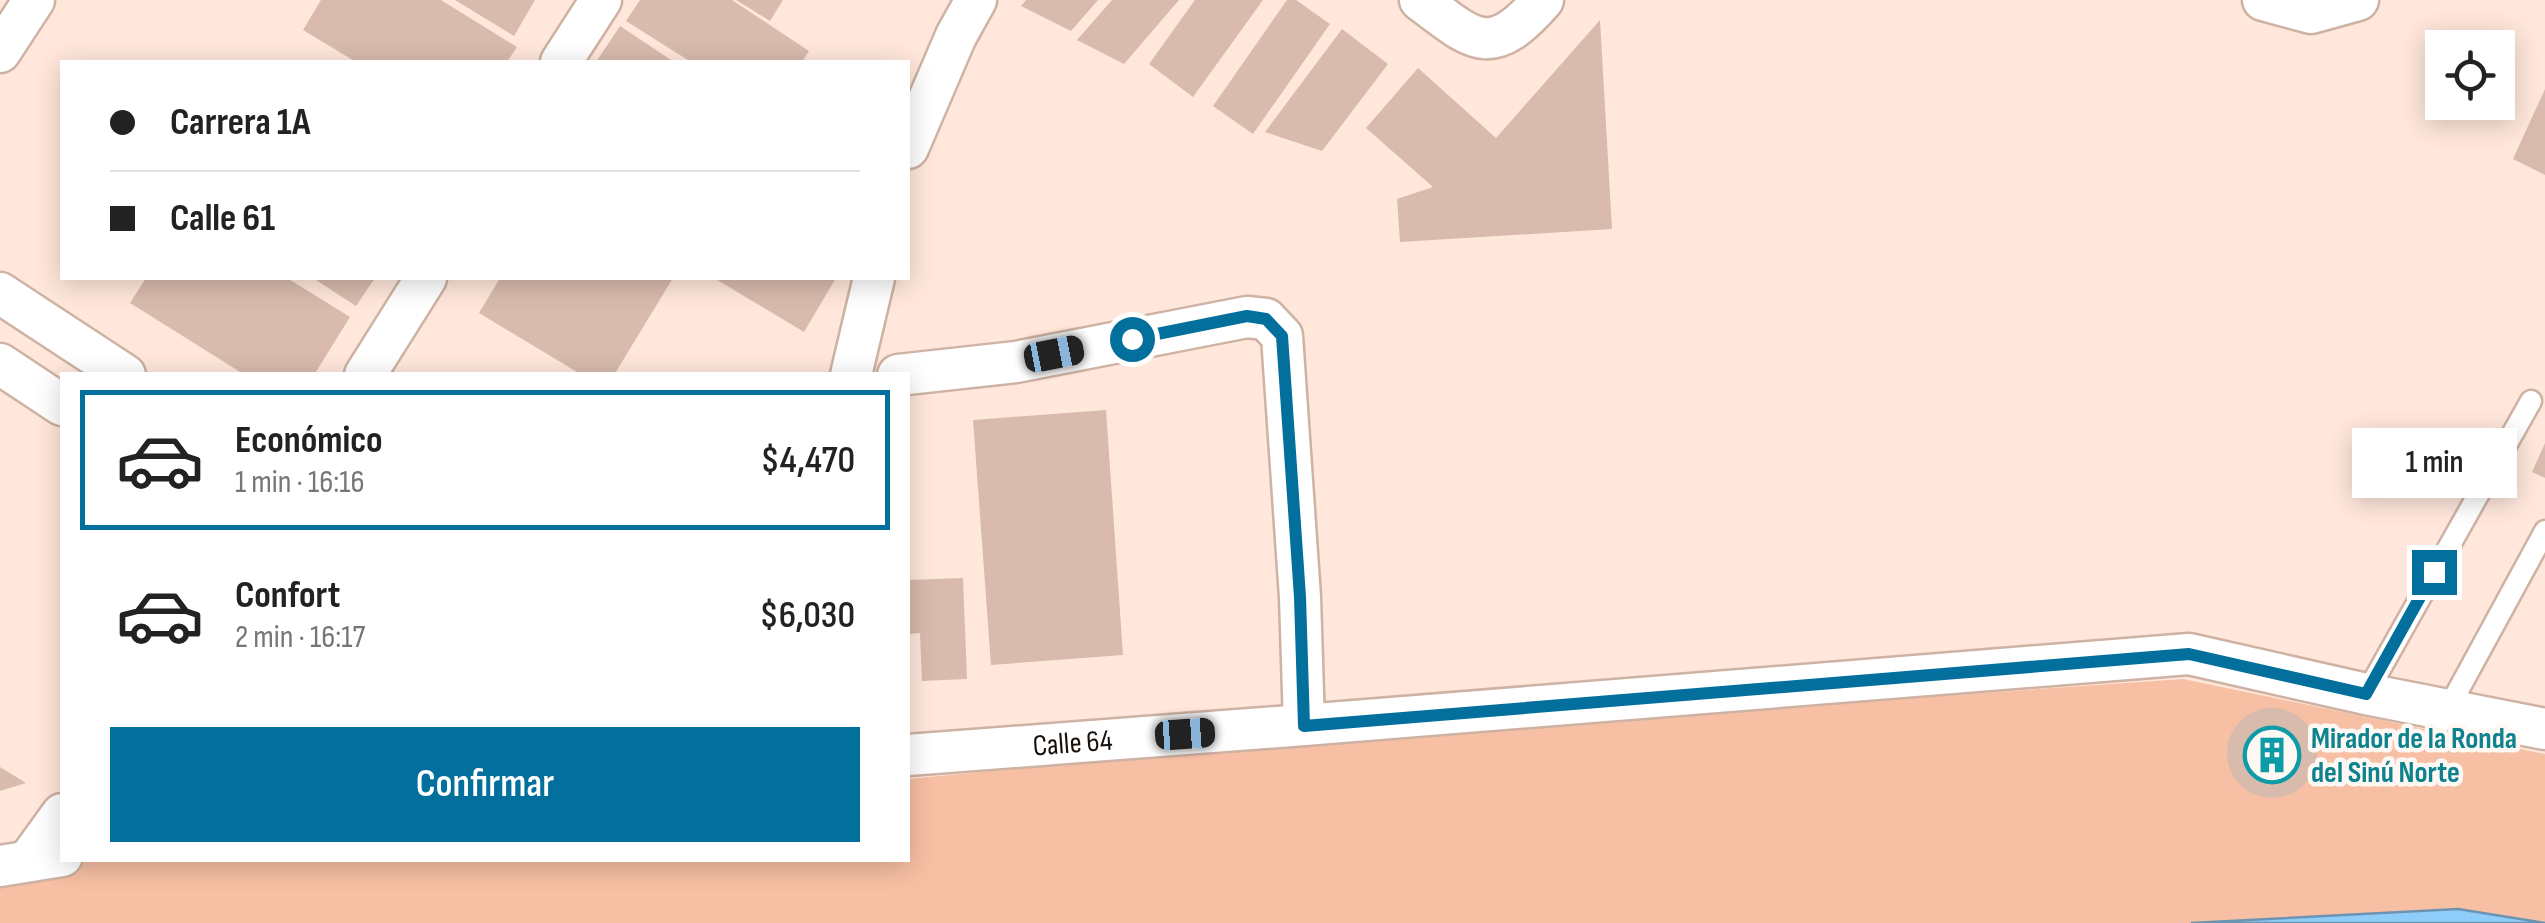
<!DOCTYPE html>
<html lang="es">
<meta charset="utf-8">
<style>
body{margin:0;font-family:"Sofia Sans Condensed",sans-serif;background:#f2f2f2;color:#222;height:100vh;display:flex;flex-direction:column;font-size:38px;white-space:nowrap}
*{box-sizing:border-box;margin:0}
p{font-size:32px;color:#767676}
.icon{flex:none;width:55px;height:55px;fill:none;stroke:currentColor;stroke-width:2;stroke-linecap:round;stroke-linejoin:round}
.map{position:relative;flex:1;overflow:hidden}
.sheet{position:absolute;left:60px;top:372px;width:850px;height:490px;display:flex;flex-direction:column;background:#fff;border-radius:0px;box-shadow:0 5px 25px #0003}
.sheet>*{flex:none}
.banner{position:absolute;left:60px;top:60px;width:850px;height:220px;border-radius:0px;box-shadow:0 5px 25px #0003;display:grid;align-content:center;height:220px;padding:0 50px;background:#fff}
.controls{position:absolute;left:2425px;top:30px;display:grid;gap:20px}
.controls a{display:grid;place-items:center;width:90px;height:90px;border-radius:0px;background:#fff;box-shadow:0 5px 25px #0003;font-size:50px}
.end{position:absolute;width:45px;height:45px;margin:-22px;border:12px solid #036f9c;background:#fff;box-shadow:0 0 0 5px #fff}
.from{border-radius:50%}
.bubble{position:absolute;height:70px;border-radius:0px;background:#fff;box-shadow:0 5px 25px #0003;font-size:32px;font-weight:600;line-height:70px;text-align:center}
.car{position:absolute;width:30px;height:60px;margin:-30px -15px;border-radius:12px;box-shadow:0 0 8px 2px #0007;background:linear-gradient(#222 24%,#8ab4d8 0 40%,#222 0 76%,#8ab4d8 0 86%,#222 0)}
.banner b{display:flex;align-items:center;gap:35px;height:95px;font-size:38px}
.banner b+b{border-top:2px solid #e0e0e0}
.banner i{width:25px;height:25px;background:#222}
ul{padding:18px 0 0;list-style:none}
li{display:flex;align-items:center;gap:30px;height:140px;margin:0 20px 15px;padding:0 30px;border:5px solid transparent;border-radius:0px}
li div{flex:1}
li b{display:block;font-size:38px}
li em{font-style:normal;font-weight:600}
li.active{border-color:#036f9c}
li>.icon{width:90px;height:90px;stroke-width:1.5}
.button{display:flex;gap:20px;margin-top:auto;padding:20px 50px}
.button a{flex:1;height:115px;border-radius:0px;background:#036f9c;color:#fff;font-size:40px;font-weight:600;line-height:115px;text-align:center}
.map>svg:first-child{display:block}
.green{fill:#f7bfa3}
.water{fill:#8ecdf9;stroke:#6b94b2;stroke-width:2.5}
.building{fill:#d8bbad}
.lines{fill:none;stroke-linecap:round;stroke-linejoin:round}
.service-casing{stroke:#ceb2a3;stroke-width:25}
.minor-casing{stroke:#ceb2a3;stroke-width:45}
.service{stroke:#fff;stroke-width:20}
.minor{stroke:#fff;stroke-width:40}
.route{stroke:#036f9c;stroke-width:12}
.labels{text-anchor:middle;stroke-width:9;stroke-linejoin:round;paint-order:stroke}
.culture-label{font-size:30px;font-weight:bold;fill:#0d838f;stroke:#fef8f5;text-anchor:start}
.street-label{font-size:30px;fill:#1a100b;stroke:#fef8f5}
</style>
<div class="map">
<svg width="2545" height="923" viewBox="0 0 2545 923">
<rect width="100%" height="100%" fill="#ffe7db"/>
<!-- green -->
<polygon class="green" points="2183,679 2545,754 2545,923 2458,909 2191,923 0,923 0,873 48,864 94,860 908,860 908,779 1325,739"/>
<!-- water -->
<polygon class="water" points="2458,909 2545,923 2191,923"/>
<!-- building -->
<g class="building">
<polygon points="321,0 441,0 517,47 507,62 356,62 303,30"/>
<polygon points="455,0 535,0 514,36"/>
<polygon points="640,0 732,0 809,51 802,62 691,62 626,21"/>
<polygon points="736,0 783,0 770,21"/>
<polygon points="1026,0 1098,0 1071,31 1021,6"/>
<polygon points="1112,0 1179,0 1124,64 1077,40"/>
<polygon points="1195,0 1263,0 1193,97 1149,64"/>
<polygon points="1287,0 1296,0 1330,24 1253,134 1213,106"/>
<polygon points="1600,20 1612,229 1400,242 1397,199 1433,187 1366,128 1418,68 1496,138"/>
<polygon points="620,26 674,62 596,62"/>
<polygon points="1342,29 1388,64 1322,151 1265,132"/>
<polygon points="2545,89 2545,175 2513,159"/>
<polygon points="146,278 287,278 350,317 314,375 245,375 130,303"/>
<polygon points="313,278 375,278 356,306"/>
<polygon points="500,278 673,278 614,375 582,375 479,313"/>
<polygon points="714,278 836,278 804,332"/>
<polygon points="1106,410 1123,655 991,665 973,420"/>
<polygon points="2545,443 2545,478 2532,472"/>
<polygon points="963,578 967,679 922,681 920,633 908,634 908,580"/>
<circle cx="2272" cy="753" r="45"/>
<polygon points="0,767 26,783 0,791"/>
</g>
<g class="lines">
<!-- service casing -->
<g class="service-casing">
<g id="service">
<polyline points="2366,694 2531,401"/>
<polyline points="2448,709 2545,531"/>
</g>
</g>
<!-- minor casing -->
<g class="minor-casing">
<g id="minor">
<path d="M1420 0C1474 41 1491 60 1543 0"/>
<polyline points="2263,0 2311,13 2358,0"/>
<polyline points="0,52 34,0"/>
<polyline points="561,62 601,0"/>
<polyline points="908,148 956,36 976,0"/>
<polyline points="0,293 125,375"/>
<polyline points="0,364 62,405"/>
<polyline points="365,375 426,278"/>
<polyline points="851,375 874,278"/>
<polyline points="898,375 1016,362 1247,317 1266,319 1282,336 1300,597 1304,725"/>
<path id="s1" d="M908 755 1304 725 2189 654 2366 694 2545 729"/>
<polyline points="28,861 62,814"/>
<polyline points="0,866 62,856"/>
</g>
</g>
<!-- service -->
<use href="#service" class="service"/>
<!-- minor -->
<use href="#minor" class="minor"/>
</g>
<g class="lines">
<!-- route -->
<polyline class="route" points="1132,339 1247,316 1266,319 1282,336 1300,597 1304,726 2189,654 2366,694 2434,572"/>
</g>
<!-- icons -->
<defs>
<g id="building-ring" transform="scale(2.875)"><circle r="9.5" fill="#fef8f5" stroke="#0f9aa8" stroke-width="1.5"/><path d="M-4-6H4V6H1V3H-1V6H-4ZM-2.5-4.3h1.7v1.8h-1.7ZM.8-4.3h1.7v1.8H.8ZM-2.5-1h1.7V.8h-1.7ZM.8-1h1.7V.8H.8Z" fill="#0f9aa8"/></g>
</defs>
<g fill-rule="evenodd">
<use href="#building-ring" x="2272" y="755"/>
</g>
<g class="labels">
<!-- culture labels -->
<g class="culture-label">
<text x="2311" y="748">Mirador de la Ronda<tspan x="2311" dy="34">del Sinú Norte</tspan></text>
</g>
<!-- street labels -->
<g class="street-label">
<text dy="10" stroke="none"><textPath href="#s1" startOffset="165">Calle 64</textPath></text>
</g>
</g>
</svg>
<div class="controls">
<a><svg class="icon" aria-label="locate" viewBox="0 0 24 24"><circle cx="12" cy="12" r="6"/><path d="M12 2v4M12 18v4M2 12h4M18 12h4"/></svg></a>
</div>
<i class="end from" style="left:1132px;top:339px"></i>
<i class="end" style="left:2434px;top:572px"></i>
<div class="bubble" style="left:2352px;top:428px;width:165px">1 min</div>
<i class="car" style="left:1054px;top:354px;rotate:79deg"></i>
<i class="car" style="left:1185px;top:734px;rotate:86deg"></i>
<div class="banner">
<b><i class="from"></i>Carrera 1A</b>
<b><i></i>Calle 61</b>
</div>
<section class="sheet">
<ul>
<li class="active"><svg class="icon" aria-label="car" viewBox="0 0 24 24"><path d="M5 17H2v-5l4-1 3-4h7l3 4 3 1v5h-3M9 17h6M6 11h13"/><circle cx="7" cy="17" r="2"/><circle cx="17" cy="17" r="2"/></svg><div><b>Económico</b><p>1 min · 16:16</p></div><em>$4,470</em></li>
<li><svg class="icon" aria-label="car" viewBox="0 0 24 24"><path d="M5 17H2v-5l4-1 3-4h7l3 4 3 1v5h-3M9 17h6M6 11h13"/><circle cx="7" cy="17" r="2"/><circle cx="17" cy="17" r="2"/></svg><div><b>Confort</b><p>2 min · 16:17</p></div><em>$6,030</em></li>
</ul>
<div class="button"><a>Confirmar</a></div>
</section>
</div>
